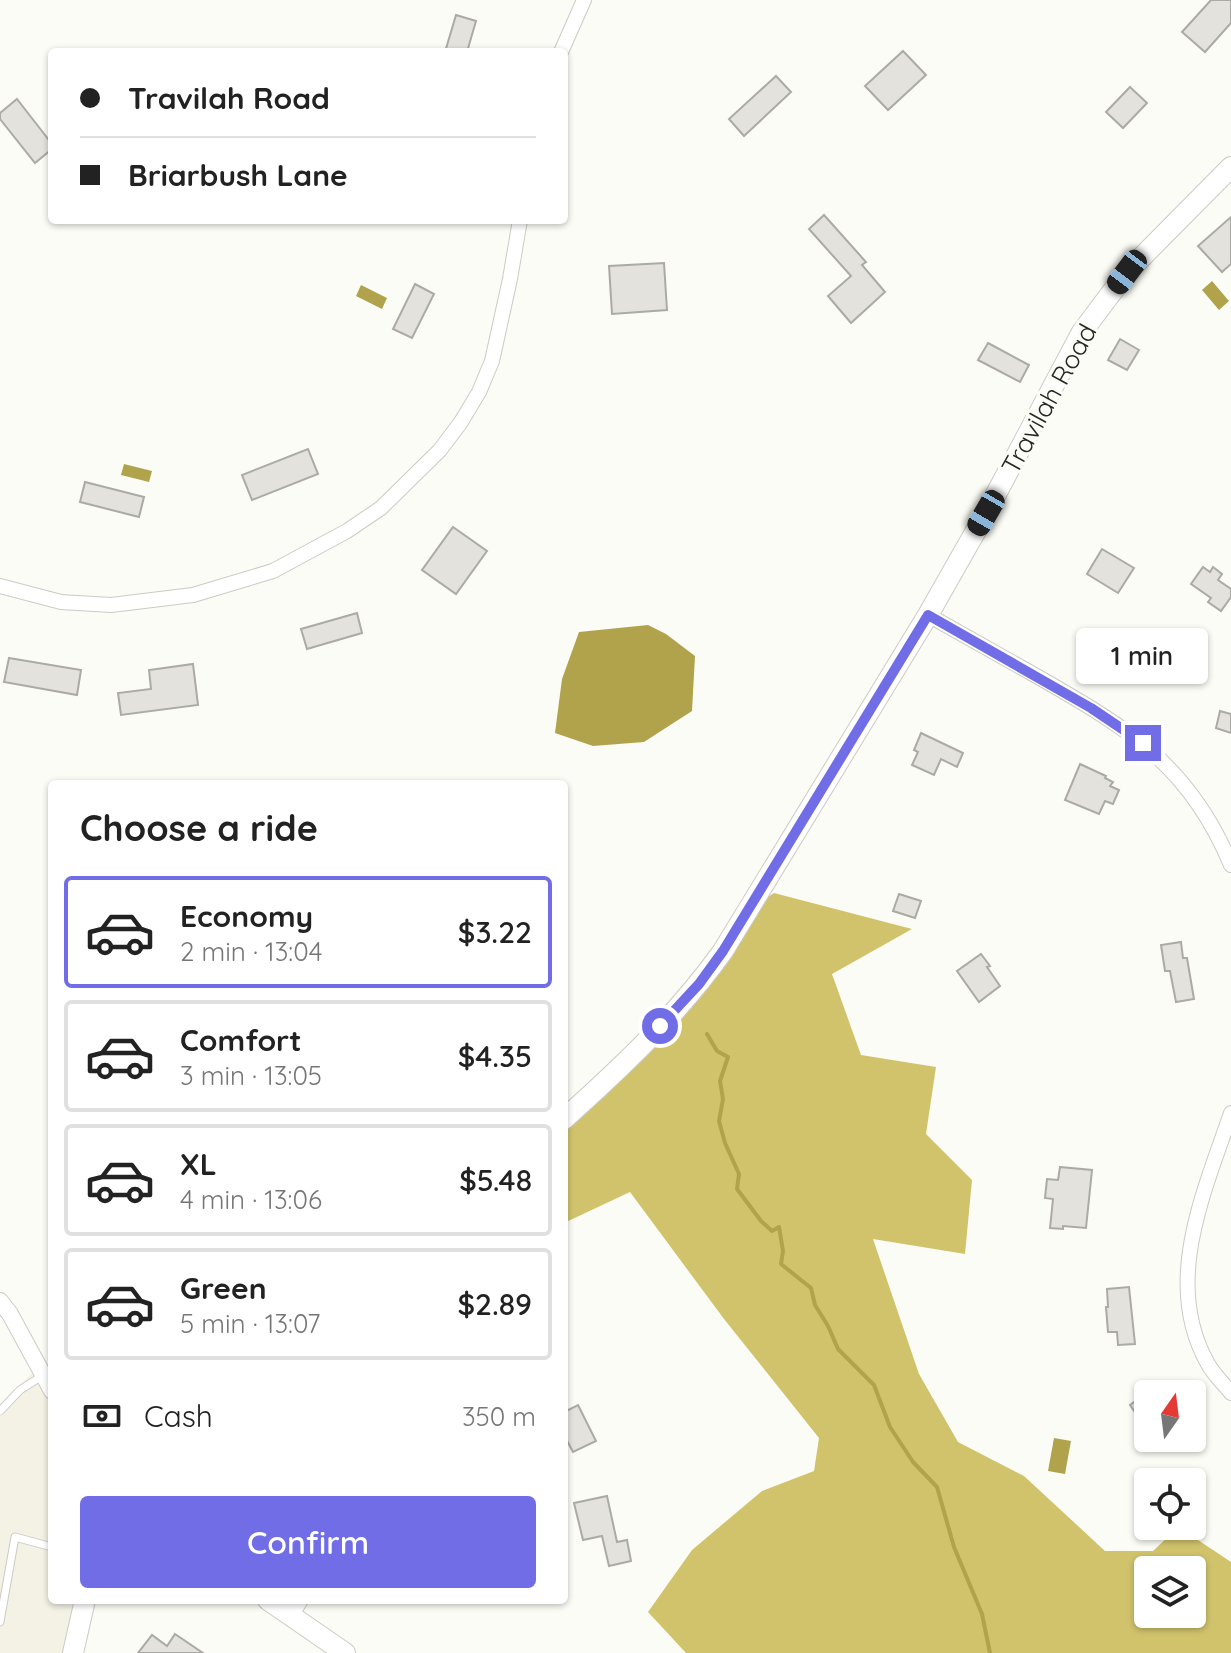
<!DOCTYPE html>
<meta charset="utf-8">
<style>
body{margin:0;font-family:Quicksand,sans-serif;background:#f6f6f6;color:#222;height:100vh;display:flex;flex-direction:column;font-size:30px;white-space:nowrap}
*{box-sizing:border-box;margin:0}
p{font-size:26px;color:#767676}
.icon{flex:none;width:44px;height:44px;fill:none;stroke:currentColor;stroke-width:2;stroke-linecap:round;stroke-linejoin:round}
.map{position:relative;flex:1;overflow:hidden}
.panel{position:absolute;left:48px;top:780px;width:520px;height:824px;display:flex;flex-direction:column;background:#fff;border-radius:8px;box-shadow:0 2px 6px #0004}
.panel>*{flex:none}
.guide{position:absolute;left:48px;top:48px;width:520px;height:176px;border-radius:8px;box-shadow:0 2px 6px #0004;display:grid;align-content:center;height:176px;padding:0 32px;background:#fff}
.needle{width:52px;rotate:14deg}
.tools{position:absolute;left:1134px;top:1380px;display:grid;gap:16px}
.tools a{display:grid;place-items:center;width:72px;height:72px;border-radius:8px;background:#fff;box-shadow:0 2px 6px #0004;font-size:40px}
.end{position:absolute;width:36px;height:36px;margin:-18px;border:10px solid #706de7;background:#fff;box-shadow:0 0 0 4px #fff}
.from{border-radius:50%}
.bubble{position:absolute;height:56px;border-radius:8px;background:#fff;box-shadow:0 2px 6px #0004;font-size:26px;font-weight:600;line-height:56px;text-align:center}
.car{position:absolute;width:24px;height:48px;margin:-24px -12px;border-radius:10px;box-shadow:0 0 6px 2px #0007;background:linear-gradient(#222 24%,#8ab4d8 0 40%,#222 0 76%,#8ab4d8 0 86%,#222 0)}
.guide b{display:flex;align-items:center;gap:28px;height:76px;font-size:30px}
.guide b+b{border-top:2px solid #e0e0e0}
.guide i{width:20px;height:20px;background:#222}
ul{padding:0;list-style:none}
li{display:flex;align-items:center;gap:24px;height:112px;margin:0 16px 12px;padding:0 16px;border:4px solid #e0e0e0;border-radius:8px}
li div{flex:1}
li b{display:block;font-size:30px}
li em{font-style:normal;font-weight:600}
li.current{border-color:#706de7}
li>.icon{width:72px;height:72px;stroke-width:1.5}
h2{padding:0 32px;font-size:36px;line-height:96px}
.pay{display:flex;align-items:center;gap:20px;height:88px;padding:0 32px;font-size:30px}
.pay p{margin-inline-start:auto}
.button{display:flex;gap:16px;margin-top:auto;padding:16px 32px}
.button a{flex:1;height:92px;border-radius:8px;background:#706de7;color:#fff;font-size:32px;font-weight:600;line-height:92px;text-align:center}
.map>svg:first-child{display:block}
.built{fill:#f4f2e5}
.forest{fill:#d1c36c;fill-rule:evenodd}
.water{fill:#b1a34b}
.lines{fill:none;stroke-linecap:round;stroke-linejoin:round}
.stream{stroke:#b1a34b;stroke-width:4}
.building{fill:#e3e2dd;stroke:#abaaa5;stroke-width:2}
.service-casing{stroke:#cbcac5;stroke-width:9}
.minor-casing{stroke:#cbcac5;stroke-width:16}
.tertiary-casing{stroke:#cbcac5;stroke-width:18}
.secondary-casing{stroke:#cbcac5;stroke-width:22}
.service{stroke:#fff;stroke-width:7}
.minor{stroke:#fff;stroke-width:14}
.tertiary{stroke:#fff;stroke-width:16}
.secondary{stroke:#fff;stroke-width:20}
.route{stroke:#706de7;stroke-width:10}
.labels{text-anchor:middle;stroke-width:7;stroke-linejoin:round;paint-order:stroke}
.street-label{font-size:26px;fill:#262624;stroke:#fcfcf6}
</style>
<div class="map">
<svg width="1231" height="1653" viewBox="0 0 1231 1653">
<rect width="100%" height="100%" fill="#fcfcf6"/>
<!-- built -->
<polygon class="built" points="34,1371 52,1403 52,1600 77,1600 65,1653 0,1653 0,1405"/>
<!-- forest -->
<path class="forest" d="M774 893 912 929 832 974 861 1055 936 1067 926 1134 972 1180 965 1254 873 1239 919 1374 958 1442 1024 1476 1105 1551H1153L1171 1534 1195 1538 1231 1562V1653H686L648 1612 692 1550 762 1491 814 1471 819 1438 724 1319 630 1192 564 1223V1119L621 1068 747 911ZM1148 1570H1192V1614H1148Z"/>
<!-- water -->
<g class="water">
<polygon points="1212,281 1229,301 1219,310 1202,290"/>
<polygon points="361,285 387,298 382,309 356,296"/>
<polygon points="124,464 152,471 149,482 121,475"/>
<polygon points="648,625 666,634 695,656 692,711 644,742 593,746 555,733 562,679 579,632"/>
<polygon points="1054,1438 1071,1441 1065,1474 1048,1471"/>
</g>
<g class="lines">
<!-- stream -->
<polyline class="stream" points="707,1034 717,1051 728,1057 720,1081 723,1099 719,1121 725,1143 739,1174 737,1189 761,1221 772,1231 779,1227 783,1251 781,1264 811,1288 815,1305 828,1326 838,1349 874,1385 890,1427 913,1462 937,1487 954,1547 982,1614 990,1653"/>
</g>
<!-- building -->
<g class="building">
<polygon points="1211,0 1231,0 1231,23 1205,52 1182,32"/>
<polygon points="456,15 476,21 467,52 445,52"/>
<polygon points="903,51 926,75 888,110 865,86"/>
<polygon points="776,76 791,92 744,136 729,119"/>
<polygon points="1130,87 1147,103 1123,128 1106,112"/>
<polygon points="17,99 52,144 52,149 35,163 0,119 0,113"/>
<polygon points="824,215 866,262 862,265 885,292 851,323 828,296 851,276 809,229"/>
<polygon points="1231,217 1231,264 1222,272 1198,246"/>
<polygon points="664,263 667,310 612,314 609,266"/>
<polygon points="415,284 434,294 412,338 393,329"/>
<polygon points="1120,339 1139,350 1127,370 1108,360"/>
<polygon points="988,343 1029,365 1020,382 978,360"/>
<polygon points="308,449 318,474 252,500 242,475"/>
<polygon points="85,482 144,497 139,517 80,502"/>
<polygon points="453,527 487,551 456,594 422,570"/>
<polygon points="1102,549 1134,568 1118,593 1087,574"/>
<polygon points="1203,567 1210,572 1213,567 1222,574 1218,580 1231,589 1231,597 1221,611 1208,602 1211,598 1191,584"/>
<polygon points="357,613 362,633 307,649 301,629"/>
<polygon points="9,658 81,670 77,695 4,682"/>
<polygon points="193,664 198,705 121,715 118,693 151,689 149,670"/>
<polygon points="1220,711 1231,714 1231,733 1216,728"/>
<polygon points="921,733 963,753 957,767 941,759 934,775 912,765 918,752 914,750"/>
<polygon points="1080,764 1106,776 1105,778 1113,782 1110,786 1119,790 1113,804 1105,801 1099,814 1065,800"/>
<polygon points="899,894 921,901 915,918 893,911"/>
<polygon points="1181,942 1183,958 1187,958 1194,999 1176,1002 1170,971 1165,971 1161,945"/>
<polygon points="981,954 990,966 987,967 1000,986 979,1002 957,971"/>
<polygon points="1060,1167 1092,1170 1086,1228 1063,1226 1063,1229 1050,1228 1053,1199 1045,1198 1047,1179 1058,1180"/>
<polygon points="1129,1287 1135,1344 1118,1345 1117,1332 1108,1332 1106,1307 1108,1307 1107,1289"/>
<polygon points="1148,1392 1148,1431 1130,1405"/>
<polygon points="578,1405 596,1441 573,1452 564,1435 564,1412"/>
<polygon points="607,1496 617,1542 627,1540 631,1561 609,1566 602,1536 583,1540 574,1503"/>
<polygon points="175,1634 203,1653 138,1653 152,1635 167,1646"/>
</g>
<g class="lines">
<!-- service casing -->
<g class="service-casing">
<g id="service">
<polyline points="0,1411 20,1390 42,1376"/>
<polyline points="0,1622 15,1537 52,1547"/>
</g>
</g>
<!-- minor casing -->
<g class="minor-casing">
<g id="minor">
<polyline points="561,52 584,0"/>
<polyline points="0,586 61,602 111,605 193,595 273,571 347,531 381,508 440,450 461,422 479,392 492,361 510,279 520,220"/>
<path d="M928 615C965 636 1002 657 1040 678 1129 729 1190 766 1231 865"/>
<path d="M1231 1113C1204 1193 1162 1283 1208 1364 1214 1375 1224 1384 1231 1393"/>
<polyline points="291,1616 301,1600"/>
</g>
</g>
<!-- tertiary casing -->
<g class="tertiary-casing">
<polyline id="tertiary" points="0,1301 10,1314 52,1391"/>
</g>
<!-- secondary casing -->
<g class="secondary-casing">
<g id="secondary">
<path d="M564 1119C622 1067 678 1014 723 951L928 615 986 513 1082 332 1127 272 1231 167"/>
<polyline points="268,1600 345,1653"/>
<polyline points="73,1653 85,1600"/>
</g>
</g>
<!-- service -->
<use href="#service" class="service"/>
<!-- minor -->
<use href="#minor" class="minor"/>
<!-- tertiary -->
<use href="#tertiary" class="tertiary"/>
<!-- secondary -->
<use href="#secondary" class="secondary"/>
</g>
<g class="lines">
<!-- route -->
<polyline class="route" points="660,1026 699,984 723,951 928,615 1091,708 1143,743"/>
</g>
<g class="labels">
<!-- street labels -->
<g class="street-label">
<text transform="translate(1049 399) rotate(-61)" y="9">Travilah Road</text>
</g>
</g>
</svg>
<div class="tools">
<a><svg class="needle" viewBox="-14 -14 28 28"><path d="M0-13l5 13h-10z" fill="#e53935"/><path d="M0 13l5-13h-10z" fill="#767676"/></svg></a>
<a><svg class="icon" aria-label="locate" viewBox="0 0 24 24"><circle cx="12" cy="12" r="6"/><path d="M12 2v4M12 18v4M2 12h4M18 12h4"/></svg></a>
<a><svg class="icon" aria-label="layers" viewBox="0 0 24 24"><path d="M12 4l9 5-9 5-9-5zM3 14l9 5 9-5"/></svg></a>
</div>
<i class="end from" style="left:660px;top:1026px"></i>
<i class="end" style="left:1143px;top:743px"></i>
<div class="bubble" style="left:1076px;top:628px;width:132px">1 min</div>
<i class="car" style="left:1127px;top:272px;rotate:217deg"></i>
<i class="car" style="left:986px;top:513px;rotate:210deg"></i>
<div class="guide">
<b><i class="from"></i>Travilah Road</b>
<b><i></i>Briarbush Lane</b>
</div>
<section class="panel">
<h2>Choose a ride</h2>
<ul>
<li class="current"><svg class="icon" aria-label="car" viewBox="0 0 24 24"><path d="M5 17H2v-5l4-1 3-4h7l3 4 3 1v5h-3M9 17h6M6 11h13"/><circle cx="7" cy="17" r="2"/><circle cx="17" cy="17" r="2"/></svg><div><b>Economy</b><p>2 min · 13:04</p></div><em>$3.22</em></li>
<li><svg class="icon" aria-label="car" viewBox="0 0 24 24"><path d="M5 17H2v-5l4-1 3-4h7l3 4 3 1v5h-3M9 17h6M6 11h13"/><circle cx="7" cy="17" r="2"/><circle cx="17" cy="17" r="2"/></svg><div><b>Comfort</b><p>3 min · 13:05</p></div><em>$4.35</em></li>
<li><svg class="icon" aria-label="car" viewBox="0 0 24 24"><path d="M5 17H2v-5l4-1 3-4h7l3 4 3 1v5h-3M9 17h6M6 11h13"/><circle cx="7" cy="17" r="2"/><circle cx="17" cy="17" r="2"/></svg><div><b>XL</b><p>4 min · 13:06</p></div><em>$5.48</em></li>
<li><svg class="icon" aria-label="car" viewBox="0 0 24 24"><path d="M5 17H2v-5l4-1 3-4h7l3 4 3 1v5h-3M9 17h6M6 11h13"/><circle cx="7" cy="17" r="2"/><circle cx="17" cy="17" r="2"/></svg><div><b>Green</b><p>5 min · 13:07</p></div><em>$2.89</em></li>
</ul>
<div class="pay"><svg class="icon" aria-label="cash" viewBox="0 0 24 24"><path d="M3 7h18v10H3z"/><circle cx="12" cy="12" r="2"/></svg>Cash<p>350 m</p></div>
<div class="button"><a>Confirm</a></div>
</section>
</div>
